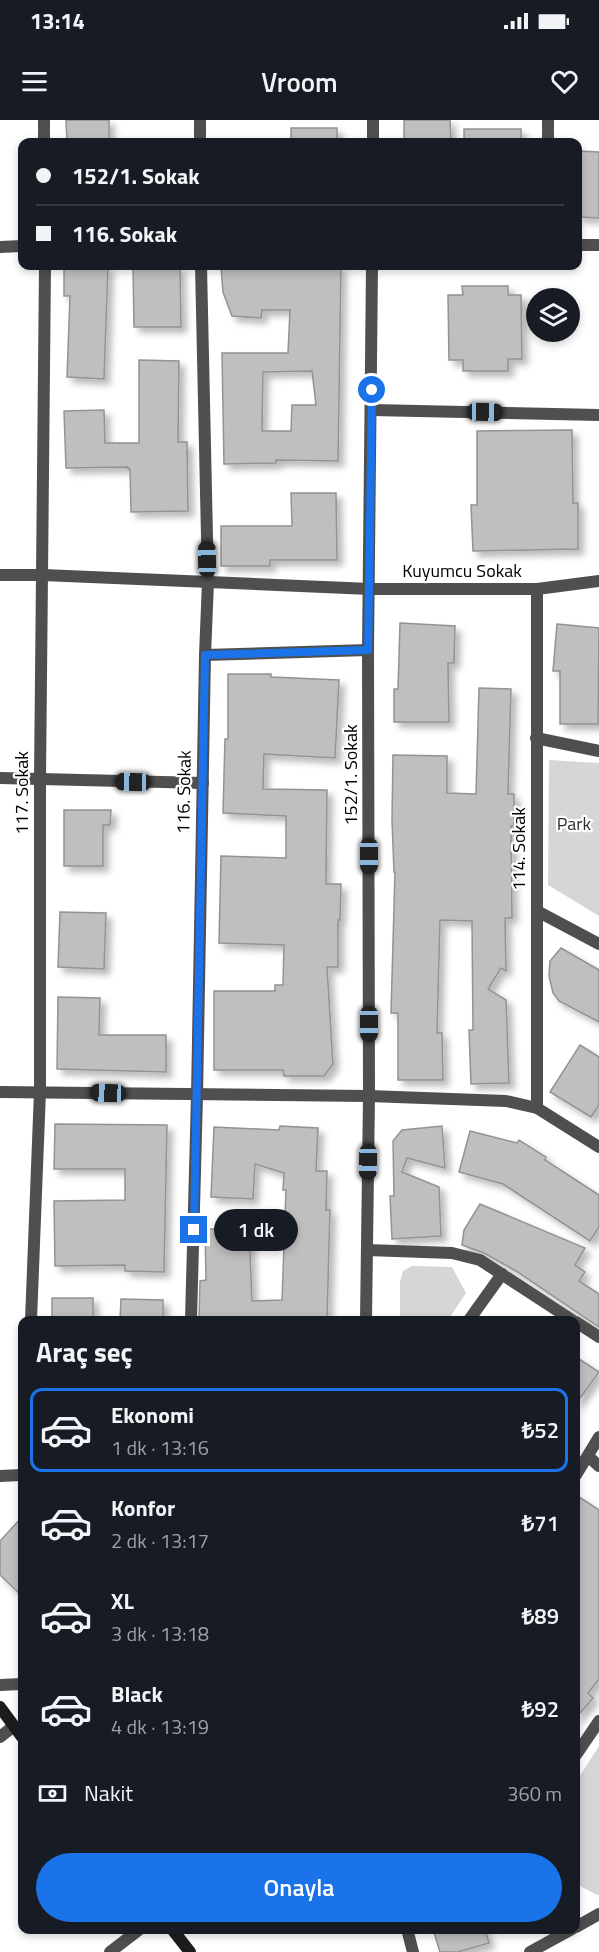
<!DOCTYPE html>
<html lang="tr">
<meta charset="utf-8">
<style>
body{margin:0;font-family:"Titillium Web",sans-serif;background:#242831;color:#f1f3f6;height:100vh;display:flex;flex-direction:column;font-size:22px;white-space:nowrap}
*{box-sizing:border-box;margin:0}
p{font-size:20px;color:#9ea1a6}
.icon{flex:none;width:33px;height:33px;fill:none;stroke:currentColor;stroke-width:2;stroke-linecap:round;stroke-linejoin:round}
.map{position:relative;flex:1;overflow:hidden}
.panel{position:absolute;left:18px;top:1196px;width:562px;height:618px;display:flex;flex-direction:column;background:#171b24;border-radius:12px;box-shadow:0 3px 9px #0003}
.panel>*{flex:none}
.hud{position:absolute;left:18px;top:18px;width:564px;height:132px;border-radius:12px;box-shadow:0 3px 9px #0003;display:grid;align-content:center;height:132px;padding:0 18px;background:#171b24}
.tools{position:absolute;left:526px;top:168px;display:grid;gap:12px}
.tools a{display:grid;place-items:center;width:54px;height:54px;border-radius:50%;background:#171b24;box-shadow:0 3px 9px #0003;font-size:30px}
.end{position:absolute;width:27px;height:27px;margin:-14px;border:8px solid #1a73e8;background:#fff;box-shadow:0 0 0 3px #fff}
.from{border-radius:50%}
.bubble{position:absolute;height:42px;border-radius:21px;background:#171b24;box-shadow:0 3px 9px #0003;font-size:20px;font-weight:600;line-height:42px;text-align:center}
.car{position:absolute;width:18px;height:36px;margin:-18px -9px;border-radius:8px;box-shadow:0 0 4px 2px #0007;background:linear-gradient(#222 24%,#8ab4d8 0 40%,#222 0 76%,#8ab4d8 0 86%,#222 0)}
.hud b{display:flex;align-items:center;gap:21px;height:57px;font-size:22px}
.hud b+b{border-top:2px solid #363941}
.hud i{width:15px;height:15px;background:#f1f3f6}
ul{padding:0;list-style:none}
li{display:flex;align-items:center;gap:18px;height:84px;margin:0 12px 9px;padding:0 6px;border:3px solid transparent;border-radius:12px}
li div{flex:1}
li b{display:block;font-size:22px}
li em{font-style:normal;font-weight:600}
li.current{border-color:#1a73e8}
li>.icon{width:54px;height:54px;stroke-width:1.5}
h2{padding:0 18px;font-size:27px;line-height:72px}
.pay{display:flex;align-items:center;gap:15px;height:66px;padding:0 18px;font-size:22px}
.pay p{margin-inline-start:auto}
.action{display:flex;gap:12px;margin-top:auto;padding:12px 18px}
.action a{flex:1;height:69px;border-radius:36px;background:#1a73e8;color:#fff;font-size:24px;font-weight:600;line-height:69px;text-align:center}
.status{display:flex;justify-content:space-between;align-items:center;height:42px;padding:0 30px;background:#171b24;direction:ltr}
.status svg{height:16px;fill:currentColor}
header{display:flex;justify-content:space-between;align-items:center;height:78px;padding:0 18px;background:#171b24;font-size:27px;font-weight:600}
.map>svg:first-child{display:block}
.green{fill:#d6d6d6}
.building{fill:#bfbfbf;stroke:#939393;stroke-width:1.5;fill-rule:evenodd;filter:url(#shadow)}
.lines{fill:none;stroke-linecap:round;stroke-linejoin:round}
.street{stroke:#4f4f4f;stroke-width:12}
.secondary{stroke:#1c1c1c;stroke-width:12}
.route{stroke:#1a73e8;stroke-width:8}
.labels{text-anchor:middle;stroke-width:4.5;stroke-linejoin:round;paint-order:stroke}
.street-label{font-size:18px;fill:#000;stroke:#fff}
.park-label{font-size:18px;fill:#2d2d2d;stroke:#fff}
</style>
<div class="status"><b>13:14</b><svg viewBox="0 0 49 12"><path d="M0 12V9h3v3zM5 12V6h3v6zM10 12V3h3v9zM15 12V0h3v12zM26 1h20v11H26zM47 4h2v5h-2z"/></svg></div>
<header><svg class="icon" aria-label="menu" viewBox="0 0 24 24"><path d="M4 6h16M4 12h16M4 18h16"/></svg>Vroom<svg class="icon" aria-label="heart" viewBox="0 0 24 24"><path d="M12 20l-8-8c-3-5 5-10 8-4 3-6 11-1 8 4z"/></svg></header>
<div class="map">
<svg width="599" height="1832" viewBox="0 0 599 1832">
<defs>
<filter id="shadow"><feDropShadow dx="5.5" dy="5.5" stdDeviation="3" flood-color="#0004"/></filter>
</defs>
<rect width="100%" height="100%" fill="#fff"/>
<!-- green -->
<g class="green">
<polygon points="549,640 599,643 599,796 548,765"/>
<polygon points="412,1146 452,1147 466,1173 448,1200 400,1200 400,1162 403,1151"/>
<polygon points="599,1626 599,1774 597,1775 580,1766 576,1749 576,1662"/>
</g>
<!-- building -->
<g class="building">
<polygon points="66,0 109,0 109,22 67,22"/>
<polygon points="404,0 450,0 451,22 404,22"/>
<rect x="291" y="8" width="46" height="14"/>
<rect x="464" y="9" width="57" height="13"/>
<polygon points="578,31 599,32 599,98 578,97"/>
<polygon points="64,146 108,146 104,259 67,257 70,176 64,176"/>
<path d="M341 146 338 341 276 340V343L224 344 222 233H288L290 190H262L261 198 232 196 223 172 221 147ZM312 251 316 285H292L291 311H262L263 252Z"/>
<polygon points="133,147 180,147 181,207 134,207"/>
<polygon points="462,166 508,166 508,175 521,175 522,239 508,239 508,251 463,251 463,240 449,240 448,175 463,175"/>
<polygon points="139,240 179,241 178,322 187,322 188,391 131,392 130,349 128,349 128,347 66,348 64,291 104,290 105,323 139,323"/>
<polygon points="572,310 573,383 578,383 578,429 473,431 471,385 477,385 477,311"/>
<polygon points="291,373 336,373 337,440 270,440 270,446 221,446 221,406 292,406"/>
<polygon points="400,503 455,506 454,543 448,543 449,602 394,602 394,569 398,569"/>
<polygon points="557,504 599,508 598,604 560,604 560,551 553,551"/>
<polygon points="228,554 271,554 271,557 339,560 335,638 264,634 263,669 327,670 326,764 341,764 340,800 338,800 338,847 327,847 333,944 324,956 284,956 283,950 214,950 214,871 275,871 275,865 283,865 284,825 219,823 221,736 286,738 286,696 223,693 225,619 228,619"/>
<polygon points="479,568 511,569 508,674 514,674 514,706 511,706 512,798 505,798 506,851 501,848 488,869 506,880 509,963 471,964 469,910 473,910 472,801 440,800 437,913 442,913 443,960 398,960 398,893 391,893 395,752 394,752 392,700 393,635 447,636 447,673 476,674"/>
<polygon points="64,690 111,690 110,705 103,705 103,746 64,746"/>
<polygon points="60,792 106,793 104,849 58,847"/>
<polygon points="561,828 599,850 599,902 559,881 553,873 549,856 550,841"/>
<polygon points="58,877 100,878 99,915 166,915 166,952 57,949"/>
<polygon points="580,925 599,937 599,985 591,997 550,972"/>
<polygon points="55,1004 167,1005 164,1152 125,1151 125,1145 55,1146 54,1081 125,1080 125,1049 54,1049"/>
<polygon points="280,1006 318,1008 316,1051 327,1051 326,1090 330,1090 327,1200 199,1200 200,1161 206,1160 205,1109 249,1109 252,1181 282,1180 286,1070 283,1070 284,1053 255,1044 253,1079 211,1077 214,1007 279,1010"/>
<polygon points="442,1006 445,1048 407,1038 402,1052 439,1067 441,1116 392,1119 390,1076 394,1076 393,1021 402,1010"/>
<polygon points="470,1011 517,1023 519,1020 546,1037 545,1040 599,1075 599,1107 590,1121 503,1064 459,1052"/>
<polygon points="480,1084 585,1128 575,1145 585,1152 579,1161 599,1174 599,1207 516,1151 484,1133 462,1125 464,1110"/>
<rect x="52" y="1178" width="41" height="22"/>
<polygon points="121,1179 163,1180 163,1200 120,1200"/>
<polygon points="576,1237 599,1252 576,1284"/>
<polygon points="576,1375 599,1390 599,1559 588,1573 593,1578 576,1598"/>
<polygon points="22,1397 22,1476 0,1455 0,1421"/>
<polygon points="433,1809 485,1809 489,1823 458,1832 440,1832"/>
</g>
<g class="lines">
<!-- street -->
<g class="street">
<polyline points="44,0 44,22"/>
<polyline points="200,0 200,22"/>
<polyline points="373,22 373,0"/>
<polyline points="548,22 548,0"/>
<polyline points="578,125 599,125"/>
<polyline points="0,127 22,126"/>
<polyline points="372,290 599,295"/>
<polyline points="0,455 43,455 370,469 537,469 599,461"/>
<polyline points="205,535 368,530"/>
<polyline points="536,618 599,631"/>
<polyline points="0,658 203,663"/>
<polyline points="537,791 599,824"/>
<polyline points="0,972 369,976 506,981 537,988 599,1027"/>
<polyline points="537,988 537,469"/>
<polyline points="367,1130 452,1133 480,1140 572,1200"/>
<polyline points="31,1200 40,971 40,660 45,146"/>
<polyline points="191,1200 197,976 205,535 208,462 201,146"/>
<polyline points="366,1200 369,976 368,530 372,146"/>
<polyline points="469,1200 502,1154"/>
<polyline points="576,1202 599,1217"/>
<polyline points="588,1336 599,1346"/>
<polyline points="576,1355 599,1317"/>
<polyline points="0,1356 22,1355"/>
<polyline points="0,1565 22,1564"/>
<polyline points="0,1617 14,1606"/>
<polyline points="576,1635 599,1601"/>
<polyline points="576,1807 599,1794"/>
<polyline points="407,1809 413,1832"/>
<polyline points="110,1832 140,1809"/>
<polyline points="530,1832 572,1809"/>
</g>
<!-- secondary -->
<g class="secondary">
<polyline points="0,1587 22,1617"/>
<polyline points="172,1809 190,1832"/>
</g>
</g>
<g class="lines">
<!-- route -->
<polyline class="route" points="194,1110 205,535 368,530 372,270"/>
</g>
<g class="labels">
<!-- street labels -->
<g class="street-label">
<text x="462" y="457">Kuyumcu Sokak</text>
<text transform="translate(351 655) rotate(-90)" y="6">152/1. Sokak</text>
<text transform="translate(184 672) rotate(-89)" y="6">116. Sokak</text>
<text transform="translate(22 673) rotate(-90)" y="6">117. Sokak</text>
<text transform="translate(519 729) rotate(-90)" y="6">114. Sokak</text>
</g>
<!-- park labels -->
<g class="park-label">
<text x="574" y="710">Park</text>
</g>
</g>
</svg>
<div class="tools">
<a><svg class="icon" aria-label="layers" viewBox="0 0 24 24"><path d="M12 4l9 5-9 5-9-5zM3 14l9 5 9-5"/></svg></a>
</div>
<i class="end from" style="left:372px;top:270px"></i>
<i class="end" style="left:194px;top:1110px"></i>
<div class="bubble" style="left:214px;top:1089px;width:84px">1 dk</div>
<i class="car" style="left:485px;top:292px;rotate:91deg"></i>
<i class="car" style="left:207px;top:439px;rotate:359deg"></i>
<i class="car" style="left:133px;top:662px;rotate:271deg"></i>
<i class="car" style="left:369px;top:736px;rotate:180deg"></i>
<i class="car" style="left:369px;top:904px;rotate:180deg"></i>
<i class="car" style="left:108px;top:973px;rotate:272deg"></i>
<i class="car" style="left:368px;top:1042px;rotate:181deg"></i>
<div class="hud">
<b><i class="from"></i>152/1. Sokak</b>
<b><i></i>116. Sokak</b>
</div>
<section class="panel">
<h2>Araç seç</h2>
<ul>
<li class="current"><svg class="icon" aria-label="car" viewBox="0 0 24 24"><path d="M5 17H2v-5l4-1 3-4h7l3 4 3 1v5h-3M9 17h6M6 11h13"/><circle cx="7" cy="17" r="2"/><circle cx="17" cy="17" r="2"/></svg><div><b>Ekonomi</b><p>1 dk · 13:16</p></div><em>₺52</em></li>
<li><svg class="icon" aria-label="car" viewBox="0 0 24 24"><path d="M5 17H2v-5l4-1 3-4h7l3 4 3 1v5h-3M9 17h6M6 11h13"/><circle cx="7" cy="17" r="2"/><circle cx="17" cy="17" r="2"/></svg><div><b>Konfor</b><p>2 dk · 13:17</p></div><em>₺71</em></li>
<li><svg class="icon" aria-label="car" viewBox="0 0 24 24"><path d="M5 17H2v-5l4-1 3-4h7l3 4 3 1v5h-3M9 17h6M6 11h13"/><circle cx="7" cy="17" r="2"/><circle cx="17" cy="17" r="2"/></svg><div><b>XL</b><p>3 dk · 13:18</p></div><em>₺89</em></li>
<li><svg class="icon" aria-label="car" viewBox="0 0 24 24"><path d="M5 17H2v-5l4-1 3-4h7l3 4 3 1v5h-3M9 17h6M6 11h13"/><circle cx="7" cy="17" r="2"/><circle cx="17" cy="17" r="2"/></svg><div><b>Black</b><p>4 dk · 13:19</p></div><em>₺92</em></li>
</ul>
<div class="pay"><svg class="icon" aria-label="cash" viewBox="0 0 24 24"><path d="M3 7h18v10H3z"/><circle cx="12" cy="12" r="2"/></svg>Nakit<p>360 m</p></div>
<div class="action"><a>Onayla</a></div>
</section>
</div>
